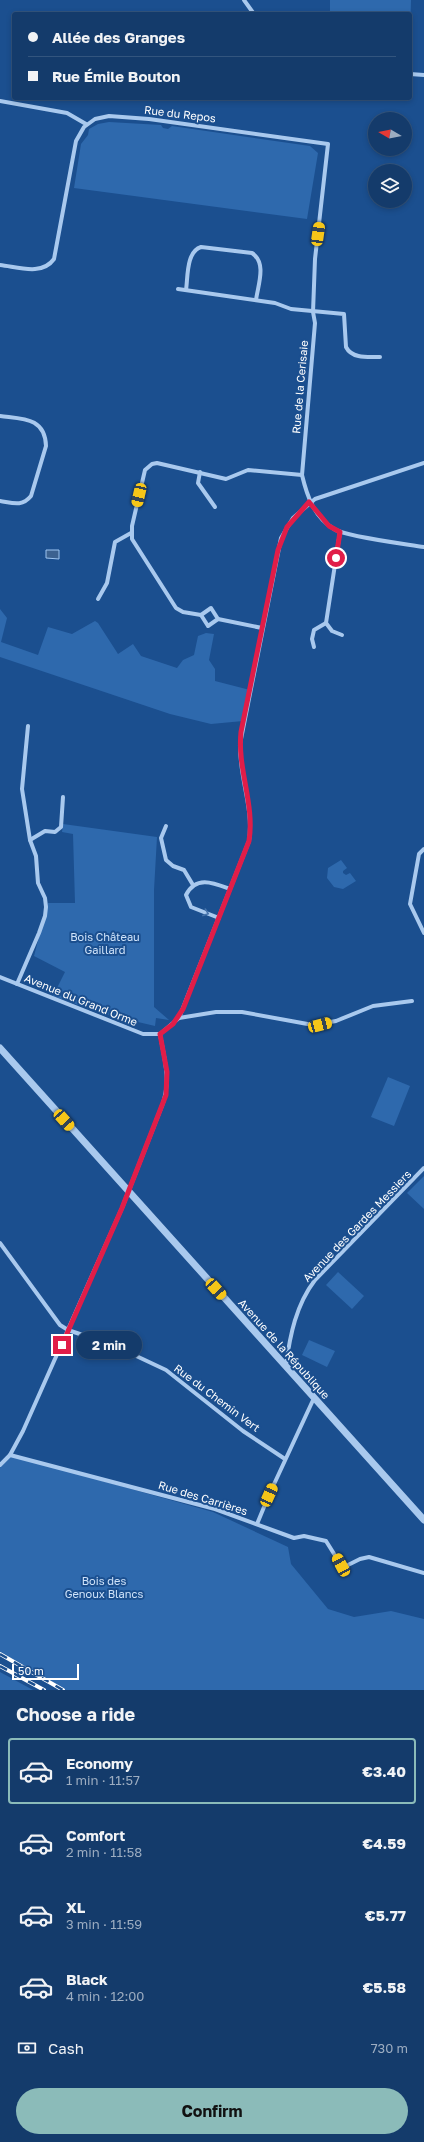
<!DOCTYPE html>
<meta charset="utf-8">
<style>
body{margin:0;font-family:"Golos Text",sans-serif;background:#214673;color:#f1f3f6;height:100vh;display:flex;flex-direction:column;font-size:15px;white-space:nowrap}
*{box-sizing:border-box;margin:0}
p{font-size:13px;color:#9dadc1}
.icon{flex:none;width:22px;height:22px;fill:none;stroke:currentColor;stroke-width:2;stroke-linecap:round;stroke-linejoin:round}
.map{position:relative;height:1690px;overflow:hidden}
.side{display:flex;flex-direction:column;background:#143b6b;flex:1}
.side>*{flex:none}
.top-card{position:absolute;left:12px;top:12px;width:400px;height:88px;border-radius:4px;box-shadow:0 2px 6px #0003,0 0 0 1px #33557e;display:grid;align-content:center;height:88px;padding:0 16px;background:#143b6b}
.needle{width:26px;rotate:280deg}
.controls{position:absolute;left:368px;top:112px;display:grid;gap:8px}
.controls a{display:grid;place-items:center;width:44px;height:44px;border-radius:50%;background:#143b6b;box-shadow:0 2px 6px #0003,0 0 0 1px #33557e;font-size:20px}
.scale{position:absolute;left:12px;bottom:10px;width:67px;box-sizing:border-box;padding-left:4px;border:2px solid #fff;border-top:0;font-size:11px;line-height:14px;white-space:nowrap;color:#fff;-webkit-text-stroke:3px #1b4f8f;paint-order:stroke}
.end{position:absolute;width:18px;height:18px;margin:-9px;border:5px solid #e11d48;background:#fff;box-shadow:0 0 0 2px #fff}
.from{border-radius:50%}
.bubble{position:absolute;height:28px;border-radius:14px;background:#143b6b;box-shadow:0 2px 6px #0003,0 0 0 1px #33557e;font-size:13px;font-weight:700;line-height:28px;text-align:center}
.car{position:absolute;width:12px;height:24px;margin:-12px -6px;border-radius:5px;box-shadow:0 0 3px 1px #0007;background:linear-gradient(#f5c518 24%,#345 0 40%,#f5c518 0 76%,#345 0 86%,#f5c518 0)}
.top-card b{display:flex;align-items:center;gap:14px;height:38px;font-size:15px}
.top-card b+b{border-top:1px solid #33557e}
.top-card i{width:10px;height:10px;background:#f1f3f6}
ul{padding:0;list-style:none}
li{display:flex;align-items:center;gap:12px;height:66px;margin:0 8px 6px;padding:0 8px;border:2px solid transparent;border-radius:4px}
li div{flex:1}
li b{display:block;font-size:15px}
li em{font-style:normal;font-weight:700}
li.current{border-color:#8bbbb9}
li>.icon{width:36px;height:36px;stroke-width:1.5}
h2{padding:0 16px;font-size:18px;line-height:48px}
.pay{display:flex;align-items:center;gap:10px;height:44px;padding:0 16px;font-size:15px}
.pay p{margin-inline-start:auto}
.primary-button{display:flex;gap:8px;margin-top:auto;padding:8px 16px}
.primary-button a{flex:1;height:46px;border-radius:24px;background:#8bbbb9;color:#111;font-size:16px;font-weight:700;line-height:46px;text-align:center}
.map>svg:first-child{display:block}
.green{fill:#2e69ad}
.water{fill:#3c6290;stroke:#9cc4f0}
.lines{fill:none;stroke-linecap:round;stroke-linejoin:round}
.minor{stroke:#a9c9ee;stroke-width:4}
.tertiary{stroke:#a9c9ee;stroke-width:7}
.rail-casing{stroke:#fff;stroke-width:4}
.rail{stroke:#1b4f8f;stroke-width:2.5;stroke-dasharray:8;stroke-linecap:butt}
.oneway{stroke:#4674ac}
.route{stroke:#e11d48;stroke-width:5}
.labels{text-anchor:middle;stroke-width:4;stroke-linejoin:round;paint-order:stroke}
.street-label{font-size:11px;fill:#fff;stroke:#1b4f8f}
.park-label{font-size:11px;fill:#cfe3fa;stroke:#1b4f8f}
</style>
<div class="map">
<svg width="424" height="1690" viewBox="0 0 424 1690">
<rect width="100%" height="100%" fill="#1b4f8f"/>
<!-- green -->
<g class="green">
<polygon points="330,0 411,0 410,36 410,14 330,14"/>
<polygon points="109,122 161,125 163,128 168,129 172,126 310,146 318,153 307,219 74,188 81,144 88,135 89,129 98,124"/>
<polygon points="0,609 7,618 1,642 38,655 48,627 72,634 95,621 98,623 118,654 133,644 141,656 177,668 183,660 194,655 198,636 206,633 214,634 209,660 215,669 215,681 250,690 243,721 211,724 170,714 0,657"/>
<polygon points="63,824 157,837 154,890 154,1007 169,1020 156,1018 155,1026 104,1014 53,996 65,972 34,956 48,903 75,903 73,834 62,832"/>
<polygon points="341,860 347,868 343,871 343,873 346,875 350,873 356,881 343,889 334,887 327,878 328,868"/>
<polygon points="388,1077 410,1086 394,1126 371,1117"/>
<polygon points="424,1176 424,1209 407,1193"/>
<polygon points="338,1272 364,1296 352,1309 326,1285"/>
<polygon points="309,1340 335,1351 327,1367 302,1355"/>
<polygon points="10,1455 213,1512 288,1547 291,1564 328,1609 354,1617 391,1611 424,1619 424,1690 63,1690 0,1654 0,1465"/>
<polygon points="0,1672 33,1690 0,1690"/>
</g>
<!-- water -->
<polygon class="water" points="46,550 59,550 59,559 46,558"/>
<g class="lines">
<!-- minor -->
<g class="minor">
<polyline points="244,0 254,14"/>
<polyline points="410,74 424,75"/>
<polyline points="0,101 67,113 86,124"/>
<path d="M0 265C18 267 42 276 54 259L76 141 84 127 95 119 109 116 149 119 328 144 315 259 313 312 315 323 302 475C307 496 314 517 334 529 346 537 406 544 424 547"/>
<path d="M178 289 275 303 291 309 344 314 346 347C352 359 368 357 380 357"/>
<path d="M186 290C188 277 186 252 201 247L252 253C267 263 258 285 256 300"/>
<path d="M0 416C22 419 45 417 46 446L31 496C22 507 13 503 0 501"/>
<polyline points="200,472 198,483 215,507"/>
<polyline points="340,532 326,623 332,631 342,635"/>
<polyline points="98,599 107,583 115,542 131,533"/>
<polygon points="211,608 218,619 208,626 201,615"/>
<polyline points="201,615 183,612 176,608 132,539 132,526 145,470 152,464 157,463 226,479 248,470 302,475"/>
<polyline points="218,619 262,628"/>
<polyline points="314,647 312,639 314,630 326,623"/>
<polyline points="166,826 161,838 166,860 173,866 184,870 193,885"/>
<polyline points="30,840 45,831 55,832 61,827 63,797"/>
<polyline points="424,849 419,854 410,904 424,933"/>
<path d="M219 918 191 907 186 895C196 875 214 883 230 889"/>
<path d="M0 977 143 1034H160L179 1018 249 841C254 808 239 777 240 744L281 538 293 518 315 499 424 463"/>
<polyline points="17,984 39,933 45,916 46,907 45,898 38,883 36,856 30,840 22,789 28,726"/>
<polyline points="179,1018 216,1012 242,1012 313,1025 336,1021 373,1006 412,1001"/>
<polyline points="0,1243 60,1325 68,1330 115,1346 166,1370 243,1431 285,1459"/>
<path d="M286 1365C290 1335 296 1305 315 1280L424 1168"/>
<polyline points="10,1455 215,1509 294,1538 304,1536 326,1541 341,1565 346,1566 360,1559 369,1557 424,1573"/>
<path d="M0 1465 10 1455 23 1431 122 1208 163 1103C171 1079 164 1058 160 1034"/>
<polyline points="257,1524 269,1495 314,1398"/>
</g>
<!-- tertiary -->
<polyline class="tertiary" points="0,1048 424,1520"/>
<!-- rail casing -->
<g class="rail-casing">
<g id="rail">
<polyline points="0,1654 63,1690"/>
<polyline points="0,1666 44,1690"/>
</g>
</g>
<!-- rail -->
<use href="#rail" class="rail"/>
</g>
<!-- one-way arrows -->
<defs><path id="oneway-chevron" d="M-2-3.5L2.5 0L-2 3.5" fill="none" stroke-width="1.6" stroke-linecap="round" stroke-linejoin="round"/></defs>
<use class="oneway" href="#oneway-chevron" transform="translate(206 913) rotate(20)"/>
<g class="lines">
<!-- route -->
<path class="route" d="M62 1345 122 1208 166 1095 167 1072 160 1034 173 1024 183 1009 249 841C255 804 237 769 241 732L278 550 287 527 309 502 329 526 340 532 336 558"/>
</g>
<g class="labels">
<!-- street labels -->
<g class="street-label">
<text transform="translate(180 114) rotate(7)" y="4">Rue du Repos</text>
<text transform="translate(300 387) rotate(-85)" y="4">Rue de la Cerisaie</text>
<text transform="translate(81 1000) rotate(22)" y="4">Avenue du Grand Orme</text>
<text transform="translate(357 1226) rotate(-46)" y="4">Avenue des Gardes Messiers</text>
<text transform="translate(284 1349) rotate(48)" y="4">Avenue de la République</text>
<text transform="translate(217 1398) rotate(37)" y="4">Rue du Chemin Vert</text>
<text transform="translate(203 1498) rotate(17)" y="4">Rue des Carrières</text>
</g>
<!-- park labels -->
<g class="park-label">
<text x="105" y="941">Bois Château<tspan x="105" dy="13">Gaillard</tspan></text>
<text x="104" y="1585">Bois des<tspan x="104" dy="13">Genoux Blancs</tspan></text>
</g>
</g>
</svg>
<div class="controls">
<a><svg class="needle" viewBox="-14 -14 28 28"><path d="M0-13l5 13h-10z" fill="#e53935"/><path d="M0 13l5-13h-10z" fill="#9dadc1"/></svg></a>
<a><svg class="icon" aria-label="layers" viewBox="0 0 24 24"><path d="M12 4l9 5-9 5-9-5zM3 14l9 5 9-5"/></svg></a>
</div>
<div class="scale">50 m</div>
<i class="end from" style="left:336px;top:558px"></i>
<i class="end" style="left:62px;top:1345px"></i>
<div class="bubble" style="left:76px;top:1331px;width:66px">2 min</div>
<i class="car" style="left:318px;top:234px;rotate:8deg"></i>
<i class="car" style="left:139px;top:495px;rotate:193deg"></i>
<i class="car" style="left:320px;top:1025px;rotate:75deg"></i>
<i class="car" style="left:64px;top:1120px;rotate:138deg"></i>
<i class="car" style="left:216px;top:1289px;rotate:138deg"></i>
<i class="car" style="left:269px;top:1495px;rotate:24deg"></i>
<i class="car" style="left:341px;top:1565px;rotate:332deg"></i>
<div class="top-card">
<b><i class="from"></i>Allée des Granges</b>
<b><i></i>Rue Émile Bouton</b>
</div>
</div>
<section class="side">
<h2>Choose a ride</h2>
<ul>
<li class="current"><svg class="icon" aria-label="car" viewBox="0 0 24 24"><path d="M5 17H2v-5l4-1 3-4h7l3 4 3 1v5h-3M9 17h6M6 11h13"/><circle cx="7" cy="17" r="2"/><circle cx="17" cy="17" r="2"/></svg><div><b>Economy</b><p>1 min · 11:57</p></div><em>€3.40</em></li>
<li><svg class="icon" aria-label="car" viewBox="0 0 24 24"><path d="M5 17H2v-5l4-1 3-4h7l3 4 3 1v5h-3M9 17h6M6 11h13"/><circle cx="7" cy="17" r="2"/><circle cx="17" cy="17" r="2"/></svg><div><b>Comfort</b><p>2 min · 11:58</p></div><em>€4.59</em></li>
<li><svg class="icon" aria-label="car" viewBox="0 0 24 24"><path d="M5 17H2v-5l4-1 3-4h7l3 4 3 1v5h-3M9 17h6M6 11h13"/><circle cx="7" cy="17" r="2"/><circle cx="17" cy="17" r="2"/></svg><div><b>XL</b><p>3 min · 11:59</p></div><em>€5.77</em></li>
<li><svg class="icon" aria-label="car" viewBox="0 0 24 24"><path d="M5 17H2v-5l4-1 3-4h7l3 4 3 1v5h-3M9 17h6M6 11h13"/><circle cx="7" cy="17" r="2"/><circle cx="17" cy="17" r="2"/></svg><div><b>Black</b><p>4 min · 12:00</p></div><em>€5.58</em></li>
</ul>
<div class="pay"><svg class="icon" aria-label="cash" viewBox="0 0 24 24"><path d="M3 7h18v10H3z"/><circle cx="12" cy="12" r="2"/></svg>Cash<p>730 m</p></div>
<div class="primary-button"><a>Confirm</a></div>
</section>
